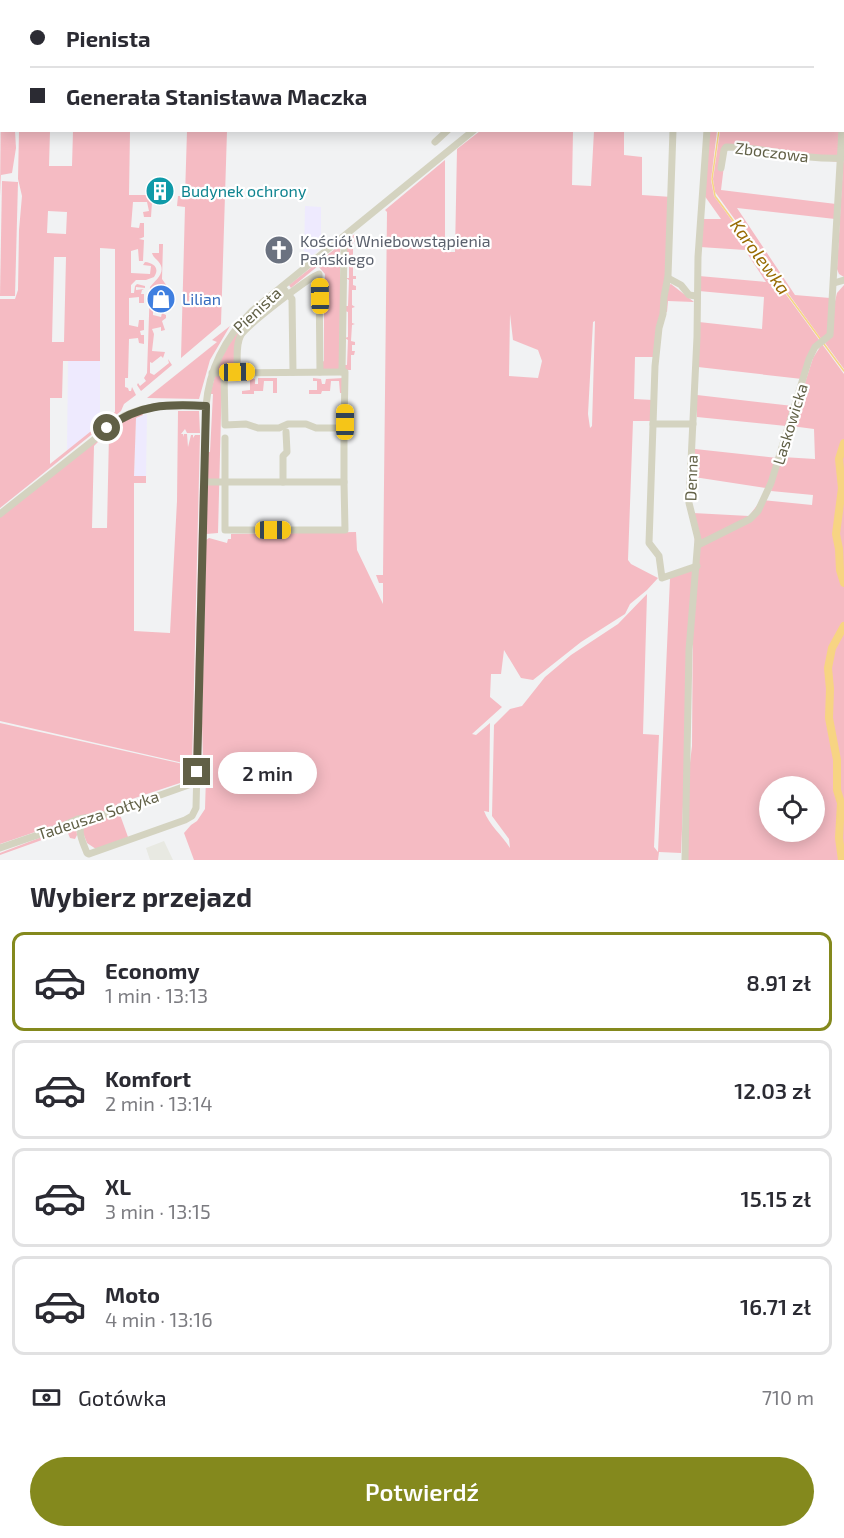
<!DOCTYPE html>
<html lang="pl">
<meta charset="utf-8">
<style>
body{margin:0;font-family:"Exo 2",sans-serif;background:#f2f2f3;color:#2b2b33;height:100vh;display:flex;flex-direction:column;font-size:22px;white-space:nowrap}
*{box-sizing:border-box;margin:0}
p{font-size:20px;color:#7c7c81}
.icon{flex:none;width:33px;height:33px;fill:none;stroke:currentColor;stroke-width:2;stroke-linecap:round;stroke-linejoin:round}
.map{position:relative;height:860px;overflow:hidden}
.drawer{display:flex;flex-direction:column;background:#fff;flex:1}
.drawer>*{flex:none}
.guide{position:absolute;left:0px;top:0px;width:844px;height:132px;box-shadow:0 3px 15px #0003;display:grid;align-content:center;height:132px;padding:0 30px;background:#fff}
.buttons{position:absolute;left:759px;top:776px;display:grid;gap:12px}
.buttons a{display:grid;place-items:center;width:66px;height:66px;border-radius:50%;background:#fff;box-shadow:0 3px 15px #0003;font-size:30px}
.end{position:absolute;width:27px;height:27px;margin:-14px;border:8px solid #616046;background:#fff;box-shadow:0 0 0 3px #fff}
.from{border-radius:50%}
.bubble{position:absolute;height:42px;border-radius:21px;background:#fff;box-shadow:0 3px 15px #0003;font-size:20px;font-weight:600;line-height:42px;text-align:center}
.car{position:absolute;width:18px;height:36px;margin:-18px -9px;border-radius:8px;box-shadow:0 0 4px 2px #0007;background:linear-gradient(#f5c518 24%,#345 0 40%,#f5c518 0 76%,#345 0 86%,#f5c518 0)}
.guide b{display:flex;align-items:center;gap:21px;height:57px;font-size:22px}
.guide b+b{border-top:2px solid #e1e1e2}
.guide i{width:15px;height:15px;background:#2b2b33}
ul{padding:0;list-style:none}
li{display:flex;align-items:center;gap:18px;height:99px;margin:0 12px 9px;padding:0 18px;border:3px solid #e1e1e2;border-radius:12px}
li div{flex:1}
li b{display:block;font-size:22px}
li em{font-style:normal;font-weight:600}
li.current{border-color:#84891d}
li>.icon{width:54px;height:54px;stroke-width:1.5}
h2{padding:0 30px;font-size:27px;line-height:72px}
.pay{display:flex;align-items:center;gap:15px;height:66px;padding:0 30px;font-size:22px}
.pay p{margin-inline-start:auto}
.cta{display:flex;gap:12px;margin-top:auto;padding:12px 30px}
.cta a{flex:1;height:69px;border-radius:36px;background:#84891d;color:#fff;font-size:24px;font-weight:600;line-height:69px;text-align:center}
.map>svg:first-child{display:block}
.commercial{fill:#eeeafe}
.airport{fill:#e8e9e2}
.green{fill:#f5bbc3;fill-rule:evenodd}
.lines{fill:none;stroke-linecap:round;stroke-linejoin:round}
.stream{stroke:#f7d483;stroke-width:1.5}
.river{stroke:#f7d483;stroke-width:8}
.minor{stroke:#d4d3c0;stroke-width:7}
.rail-casing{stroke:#bbbcb2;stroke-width:4}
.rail{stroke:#fff;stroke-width:1.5;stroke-dasharray:4.5;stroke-linecap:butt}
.route{stroke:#616046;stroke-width:8}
.labels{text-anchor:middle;stroke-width:4.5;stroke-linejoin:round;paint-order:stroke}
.street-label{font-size:16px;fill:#616046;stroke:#fff}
.culture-label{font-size:16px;fill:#0d838f;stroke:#fff;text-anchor:start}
.worship-label{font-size:16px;fill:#5b616d;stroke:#fff;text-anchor:start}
.shop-label{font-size:16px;fill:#366cbe;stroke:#fff;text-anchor:start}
.water-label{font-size:18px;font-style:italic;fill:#986b03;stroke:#fff}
</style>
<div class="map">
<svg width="844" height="860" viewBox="0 0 844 860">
<rect width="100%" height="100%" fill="#f1f2f3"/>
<!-- commercial -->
<g class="commercial">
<polygon points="305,206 321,207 321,248 307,260 304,257"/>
<polygon points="68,361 100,361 100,424 67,451"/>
<polygon points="147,414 146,476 134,477 136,418"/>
</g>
<!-- airport -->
<polygon class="airport" points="164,841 173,860 150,860 146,848"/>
<!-- green -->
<g class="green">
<polygon points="0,0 112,0 109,2 2,2 0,52"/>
<polygon points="1,97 2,130 15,131 16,148 12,173 1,175 0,196"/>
<path d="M19 131H50L49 166H72L73 131H130L129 195H148V198L152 202 151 217H144L143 212 149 211 147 202H133L131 227 139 228 140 223H144V237L139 239 144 240 143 261H139L138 249 131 251V273L150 274 151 266 143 265 145 262C154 263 160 268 154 277L146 280H136L131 285V293H134L135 286 137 284 145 286V288L136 287V290L144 289 142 290 141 294H144V303H139V297L129 298V325L138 327 139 320H144V330L140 331 141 335H144V344L139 343 138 338 129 339 128 378H125V387L128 388 129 391H131L132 387 136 395 124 404 121 411 0 508V299H15L18 290 19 230 22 196 18 179ZM48 211 67 212 66 234 47 233ZM100 248 115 249V412L50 464V398H62L63 361H100ZM54 257H66L64 342H52Z"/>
<polygon points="187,131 227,131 221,324 181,358 185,207 177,206 178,196 185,196"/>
<path d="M480 131H573L572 185 591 186 594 131H624V155L642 157V195L672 197 669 285 671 284 694 302 668 301 667 312 662 311 655 357H635L634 399 653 400 651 421H633L628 560 631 564 658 578 647 590 630 604 625 614 581 642 533 680 521 678 504 650 501 674H491L490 697 502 707 472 734 476 735 490 723 489 812 484 811C489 825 502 835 510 848L509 839 492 816 494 725 510 709 522 706 545 677 571 655 618 624 647 594 643 734 659 735 654 847 658 852 670 578 693 569 681 853 659 852 658 860H194L184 833 191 825 197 821 205 809 206 777 203 764 202 723 206 540 209 538 227 543 228 539H231V534L356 532 357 550 383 604V583H379L376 575H383L387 212 385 210 445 160V252H455L457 149ZM510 314 513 340 538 350 542 361 538 378 509 376ZM595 321 592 426 590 428 588 414 593 322Z"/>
<polygon points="709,131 717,131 711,180 714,196 820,341 802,379 698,367 699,322 762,329 764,297 699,291 699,276 766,282 745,250 700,247 703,219 721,219 704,195"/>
<polygon points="720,131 839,131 838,162 726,149 721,190 836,204 835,219 737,208 795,295 830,298 828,333 822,340 715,192 713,179"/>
<polygon points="844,147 844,277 839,274 837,269"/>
<polygon points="2,181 18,182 15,296 0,296"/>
<polygon points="355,234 358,238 357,241 353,242 353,258 356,258 353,260 353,276 356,276 356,279 353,279 353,285 356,286 356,290 352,290 352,305 355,307 352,308 352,323 355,324 352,325 351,341 355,342 355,345 352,345 352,351 355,351 354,355 351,355 351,370 345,370 344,365 347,365 348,340 345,338 348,337 348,312 345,311 345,306 348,306 349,280 346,278 349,278 349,252 346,252 345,241"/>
<path d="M159 244H163L162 279 171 292H153L155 310H153V315L161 317 162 313 166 315V318L162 321 165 330 161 331V327L152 329 154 334 152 351 165 352 163 358 161 356 152 363 150 362V373L154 375 169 363 168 359 172 365 141 391 137 385 138 383 140 386 146 381 144 378 147 373 150 287C155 280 168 272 158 261 156 259 153 257 152 253H159Z"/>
<polygon points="340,245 340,369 323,369 322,362 324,361 324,292 322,292 325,288 325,274 318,266 291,288 289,285"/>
<polygon points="844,285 844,369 825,343 837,293"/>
<path d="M281 292H284L285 297 281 294 246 326 234 370H218L217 369C230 335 253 311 281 292Z"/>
<polygon points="230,326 210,360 199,399 147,398 217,342 212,340"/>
<path d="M822 344 844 374V860H685L686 796 692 746 693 615 697 576 693 513 749 516 761 500 812 505 813 495 771 491 782 457 815 459 814 429 791 426 813 358ZM770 786H814V831H770Z"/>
<polygon points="215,376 222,376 218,533 206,534 208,452 210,452 213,394 210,394"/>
<polygon points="246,378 255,379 255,384 258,384 258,378 277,378 277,393 273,393 273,381 264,381 263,391 254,391 254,394 242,394 242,391 250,390 250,381 246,381"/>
<polygon points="313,378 321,379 322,384 325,384 326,379 343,378 343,393 340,393 339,381 331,381 330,391 322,391 321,394 309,394 309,390 317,390 317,381 313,381"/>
<polygon points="697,395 793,406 786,426 697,417"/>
<polygon points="178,411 199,411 200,433 187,433 185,429 181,434 183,434 184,437 184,434 187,434 188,447 191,435 193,435 193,438 195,435 200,435 192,765 0,721 0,516 96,441 98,442 94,446 92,528 107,528 109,434 101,440 100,438 107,431 109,433 112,431 112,427 124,420 127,421 126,418 142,412 143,415 136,418 134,476 146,476 146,483 134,483 134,631 170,633 177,501"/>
<polygon points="695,449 777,458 766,488 694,477"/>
<polygon points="200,483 201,483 195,766 193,765"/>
<polygon points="0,723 183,764 191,766 191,772 183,782 117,804 118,807 100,813 82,816 0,844"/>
<polygon points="119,812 128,837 96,849 87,843 82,830 86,823"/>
<polygon points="73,825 76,827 77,835 75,839 70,838 67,831 0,855 0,853"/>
</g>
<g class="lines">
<!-- stream -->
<g class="stream">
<polyline points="736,2 736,0"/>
<polyline points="719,130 712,179 715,196 821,340"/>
<polyline points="824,344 844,371"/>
</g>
<!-- river -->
<g class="river">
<polyline points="844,443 839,459 842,488 836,534 839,549 840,570 844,583"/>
<polyline points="842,860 839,838 841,803 837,790 837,760 829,718 830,689 828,668 832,648 844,626"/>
</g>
<!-- minor -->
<g class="minor">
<polyline points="352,2 352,0"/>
<polyline points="399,2 399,0"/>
<polyline points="451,2 451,0"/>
<polyline points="497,2 497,0"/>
<polyline points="544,2 546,0"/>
<polyline points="633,2 635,0"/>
<polyline points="717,2 718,0"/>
<polyline points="843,90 844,61"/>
<polyline points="673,130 668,276 664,297 663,314 659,328 655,366 649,543 659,556 662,578 697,566"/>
<polyline points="435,142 448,130"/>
<path d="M721 168 724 150 726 147C764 147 802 160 841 158"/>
<polyline points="668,278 681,285 689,295 696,296"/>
<polyline points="834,283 844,280"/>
<polyline points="282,287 292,299 293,372"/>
<polyline points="224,372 225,425 246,424 258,428 279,428 288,424 306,424 316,428 344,428 345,374 345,372 342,372 344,247 340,240"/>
<path d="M237 372C238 361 235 345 241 335 247 325 308 278 319 274L320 372"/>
<polyline points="212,373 342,372"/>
<polyline points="653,424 693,424"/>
<polyline points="225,438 225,530 345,530 344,482"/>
<polyline points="204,482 344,482 344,431"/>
<polyline points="283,482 283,456 287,452 286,432"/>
<path d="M0 514 124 416C150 403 178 404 206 406"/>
<polyline points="698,545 750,519 758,511 771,483 809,359 815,347 830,335 842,130"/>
<path d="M88 818C74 827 82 840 87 853L89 854 185 820 192 816 196 808 206 406C209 368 225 338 252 311L474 130"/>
<polyline points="0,848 58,828 78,819 104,815 197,782"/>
<polyline points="685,860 689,650 698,539 689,503 697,337 698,257 707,130"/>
</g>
<!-- rail casing -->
<g class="rail-casing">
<g id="rail">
<polyline points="121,2 124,0"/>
<polyline points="0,55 2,55"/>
</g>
</g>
<!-- rail -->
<use href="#rail" class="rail"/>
</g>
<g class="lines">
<!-- route -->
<path class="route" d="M107 428C139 404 167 404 206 406L197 772"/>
</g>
<!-- icons -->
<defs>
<g id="building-disc" transform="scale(1.5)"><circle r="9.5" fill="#0f9aa8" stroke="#fff"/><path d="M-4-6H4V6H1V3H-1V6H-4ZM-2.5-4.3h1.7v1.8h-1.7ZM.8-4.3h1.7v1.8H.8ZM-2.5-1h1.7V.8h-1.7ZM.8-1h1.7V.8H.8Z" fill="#fff"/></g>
<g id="church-disc" transform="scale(1.5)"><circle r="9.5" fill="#6b7280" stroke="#fff"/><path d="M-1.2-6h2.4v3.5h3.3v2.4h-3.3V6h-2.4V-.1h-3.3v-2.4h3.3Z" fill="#fff"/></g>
<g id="shop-disc" transform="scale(1.5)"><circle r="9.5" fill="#3f7fe0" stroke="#fff"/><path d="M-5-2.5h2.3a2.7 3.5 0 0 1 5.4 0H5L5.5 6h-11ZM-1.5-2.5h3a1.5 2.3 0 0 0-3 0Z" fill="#fff"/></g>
</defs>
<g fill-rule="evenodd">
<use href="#building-disc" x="160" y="191"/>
<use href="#church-disc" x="279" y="250"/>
<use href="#shop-disc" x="161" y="299"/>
</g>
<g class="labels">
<!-- street labels -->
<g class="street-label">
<text transform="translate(772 152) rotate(7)" y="6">Zboczowa</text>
<text transform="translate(257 310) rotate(-43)" y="6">Pienista</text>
<text transform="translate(790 424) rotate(-73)" y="6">Laskowicka</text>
<text transform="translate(691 478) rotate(-88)" y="6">Denna</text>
<text transform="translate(98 815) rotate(-18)" y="6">Tadeusza Sołtyka</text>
</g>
<!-- culture labels -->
<g class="culture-label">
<text x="181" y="197">Budynek ochrony</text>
</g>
<!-- worship labels -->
<g class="worship-label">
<text x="300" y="247">Kościół Wniebowstąpienia<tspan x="300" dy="18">Pańskiego</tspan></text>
</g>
<!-- shop labels -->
<g class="shop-label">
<text x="182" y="305">Lilian</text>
</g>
<!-- water labels -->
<g class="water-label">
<text transform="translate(760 257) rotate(54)" y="6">Karolewka</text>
</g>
</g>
</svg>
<div class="buttons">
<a><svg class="icon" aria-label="locate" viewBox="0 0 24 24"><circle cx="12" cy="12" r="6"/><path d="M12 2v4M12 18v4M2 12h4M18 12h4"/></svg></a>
</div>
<i class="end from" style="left:107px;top:428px"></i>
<i class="end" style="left:197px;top:772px"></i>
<div class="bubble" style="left:218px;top:752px;width:99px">2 min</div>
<i class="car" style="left:320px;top:296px;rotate:359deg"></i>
<i class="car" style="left:237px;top:372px;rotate:89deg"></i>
<i class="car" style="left:345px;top:422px;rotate:0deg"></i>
<i class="car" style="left:273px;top:530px;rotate:90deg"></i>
<div class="guide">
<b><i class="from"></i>Pienista</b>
<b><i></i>Generała Stanisława Maczka</b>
</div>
</div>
<section class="drawer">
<h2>Wybierz przejazd</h2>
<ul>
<li class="current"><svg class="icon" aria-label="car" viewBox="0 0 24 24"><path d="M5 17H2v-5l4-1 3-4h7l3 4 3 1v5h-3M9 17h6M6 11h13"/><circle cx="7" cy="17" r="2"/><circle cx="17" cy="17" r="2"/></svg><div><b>Economy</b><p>1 min · 13:13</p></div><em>8.91 zł</em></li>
<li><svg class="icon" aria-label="car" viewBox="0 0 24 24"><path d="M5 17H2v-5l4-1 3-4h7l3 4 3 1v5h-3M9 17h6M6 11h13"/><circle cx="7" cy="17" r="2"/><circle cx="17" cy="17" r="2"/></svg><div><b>Komfort</b><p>2 min · 13:14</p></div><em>12.03 zł</em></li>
<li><svg class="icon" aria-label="car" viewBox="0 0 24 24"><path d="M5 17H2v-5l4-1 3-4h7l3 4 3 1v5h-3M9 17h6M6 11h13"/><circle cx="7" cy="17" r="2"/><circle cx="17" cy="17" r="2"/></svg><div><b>XL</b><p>3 min · 13:15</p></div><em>15.15 zł</em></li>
<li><svg class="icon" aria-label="car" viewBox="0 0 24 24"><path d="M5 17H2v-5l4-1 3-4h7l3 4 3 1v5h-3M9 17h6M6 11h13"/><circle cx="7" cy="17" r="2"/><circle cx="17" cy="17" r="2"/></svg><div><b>Moto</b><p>4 min · 13:16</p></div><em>16.71 zł</em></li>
</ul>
<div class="pay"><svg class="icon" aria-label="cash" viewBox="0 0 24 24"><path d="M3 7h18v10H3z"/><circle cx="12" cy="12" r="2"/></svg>Gotówka<p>710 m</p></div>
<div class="cta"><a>Potwierdź</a></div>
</section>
